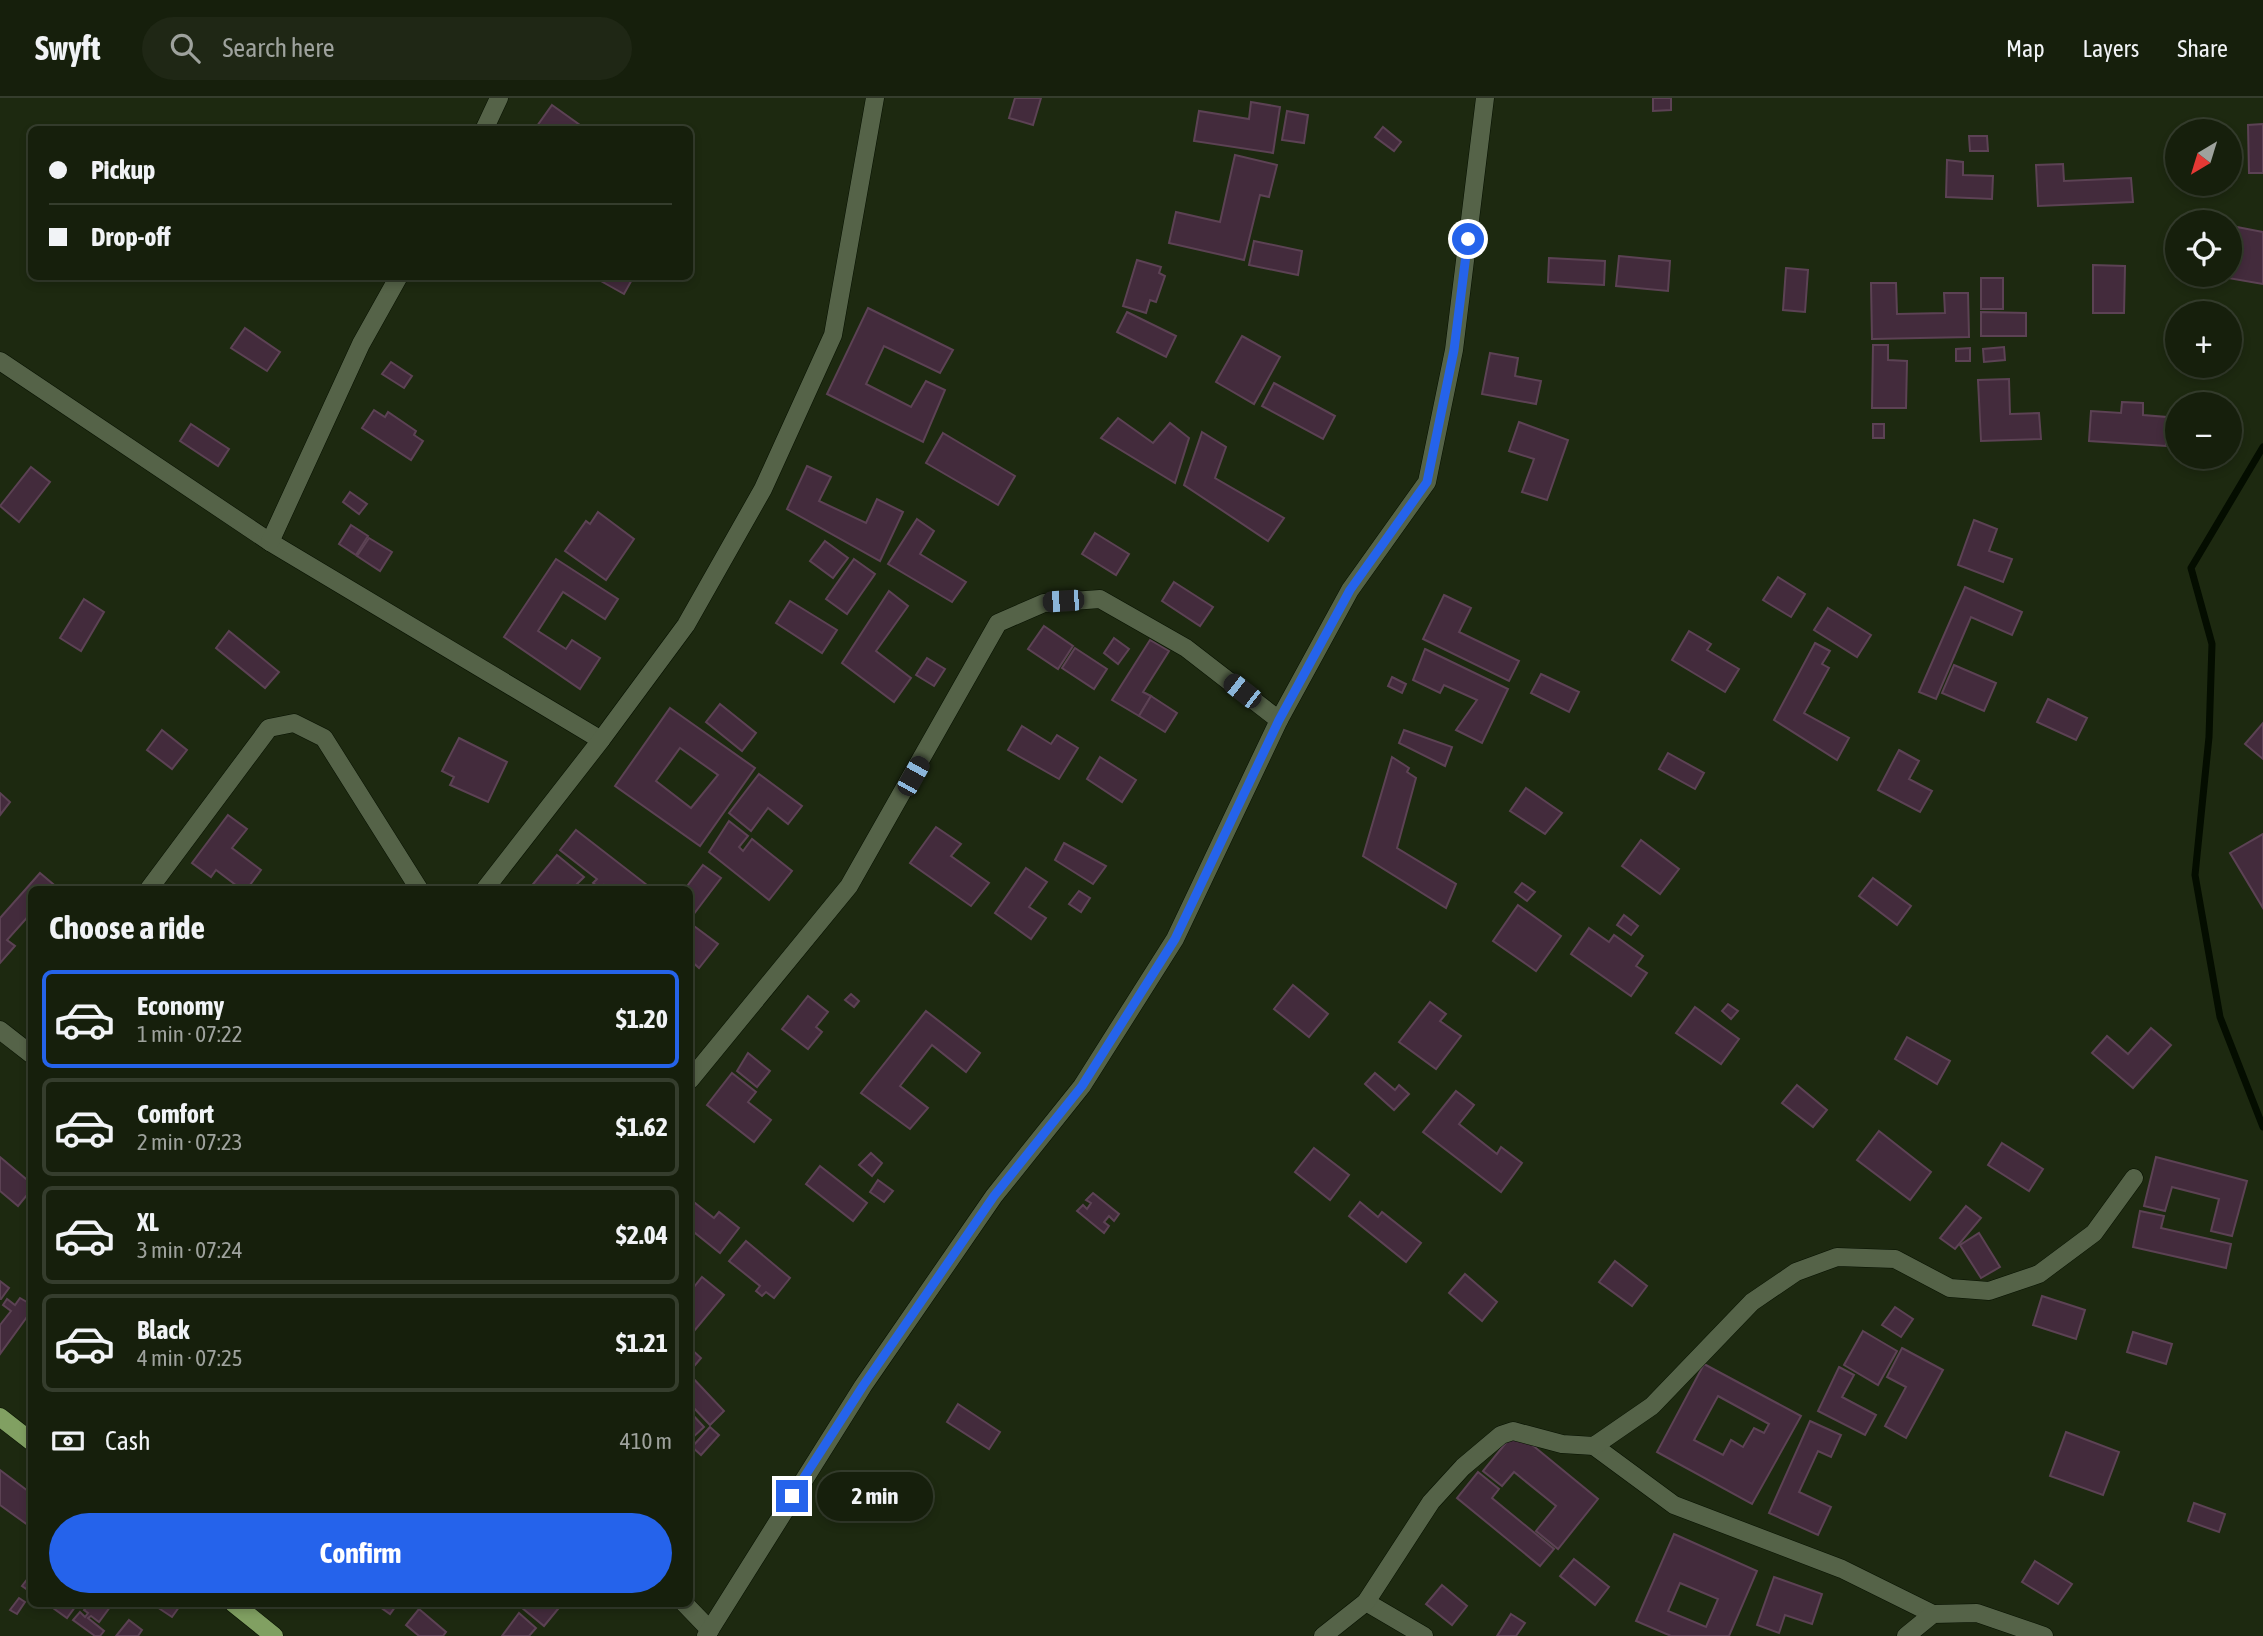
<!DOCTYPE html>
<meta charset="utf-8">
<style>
body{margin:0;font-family:"Asap Condensed",sans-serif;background:#1f2715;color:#f1f3f6;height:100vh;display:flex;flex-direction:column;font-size:26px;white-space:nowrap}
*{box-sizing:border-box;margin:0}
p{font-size:23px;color:#9ea29d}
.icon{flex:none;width:38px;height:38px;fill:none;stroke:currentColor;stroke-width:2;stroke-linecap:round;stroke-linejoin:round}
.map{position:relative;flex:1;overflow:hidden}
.panel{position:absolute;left:28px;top:788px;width:665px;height:721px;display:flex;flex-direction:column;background:#161f0c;border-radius:10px;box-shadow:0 4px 10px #0003,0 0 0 2px #353d2d}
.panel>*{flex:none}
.hud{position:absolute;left:28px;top:28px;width:665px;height:154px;border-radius:10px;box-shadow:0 4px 10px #0003,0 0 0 2px #353d2d;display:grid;align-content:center;height:154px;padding:0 21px;background:#161f0c}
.needle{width:46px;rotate:218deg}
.buttons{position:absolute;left:2165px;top:21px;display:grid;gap:14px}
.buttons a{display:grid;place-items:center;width:77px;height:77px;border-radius:50%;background:#161f0c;box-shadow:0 4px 10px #0003,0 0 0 2px #353d2d;font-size:35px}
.end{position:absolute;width:32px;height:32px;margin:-16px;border:9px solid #2563eb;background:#fff;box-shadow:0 0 0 4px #fff}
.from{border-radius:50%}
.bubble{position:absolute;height:49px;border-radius:24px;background:#161f0c;box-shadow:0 4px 10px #0003,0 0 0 2px #353d2d;font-size:23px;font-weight:700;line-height:49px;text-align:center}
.car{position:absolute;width:21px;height:42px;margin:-21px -10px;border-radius:9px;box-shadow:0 0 5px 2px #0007;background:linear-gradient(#222 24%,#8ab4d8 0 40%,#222 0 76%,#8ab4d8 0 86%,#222 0)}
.hud b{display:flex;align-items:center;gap:24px;height:66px;font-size:26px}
.hud b+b{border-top:2px solid #353d2d}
.hud i{width:18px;height:18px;background:#f1f3f6}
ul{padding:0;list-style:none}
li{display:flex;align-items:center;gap:21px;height:98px;margin:0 14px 10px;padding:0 7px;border:4px solid #353d2d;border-radius:10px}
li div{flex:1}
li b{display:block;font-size:26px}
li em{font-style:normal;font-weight:700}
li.active{border-color:#2563eb}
li>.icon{width:63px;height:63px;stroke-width:1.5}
h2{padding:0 21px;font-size:32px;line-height:84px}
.pay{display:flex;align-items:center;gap:18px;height:77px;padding:0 21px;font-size:26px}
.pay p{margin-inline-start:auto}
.button{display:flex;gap:14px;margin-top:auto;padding:14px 21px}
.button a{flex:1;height:80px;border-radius:42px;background:#2563eb;color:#fff;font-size:28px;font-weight:700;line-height:80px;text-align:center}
header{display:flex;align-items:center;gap:42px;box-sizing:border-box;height:98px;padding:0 35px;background:#161f0c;border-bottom:2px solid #353d2d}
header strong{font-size:33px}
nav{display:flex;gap:38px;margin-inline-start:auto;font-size:24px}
.search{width:490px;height:63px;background:#1f2715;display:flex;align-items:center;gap:18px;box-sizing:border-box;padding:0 24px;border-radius:38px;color:#9ea29d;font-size:26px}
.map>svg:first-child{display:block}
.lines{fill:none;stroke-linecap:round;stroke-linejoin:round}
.stream{stroke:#040d00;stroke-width:7}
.building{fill:#432b3c;stroke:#5c4254;stroke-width:2;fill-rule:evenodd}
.minor-casing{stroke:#071100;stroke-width:19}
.major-casing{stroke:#071100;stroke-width:19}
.minor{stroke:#556348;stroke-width:18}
.major{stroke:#81a062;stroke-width:18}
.route{stroke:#2563eb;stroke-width:9}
</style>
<header>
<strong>Swyft</strong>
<div class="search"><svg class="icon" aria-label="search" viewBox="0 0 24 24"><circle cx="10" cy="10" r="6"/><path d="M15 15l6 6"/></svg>Search here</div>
<nav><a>Map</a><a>Layers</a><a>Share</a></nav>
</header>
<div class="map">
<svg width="2263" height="1538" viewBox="0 0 2263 1538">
<rect width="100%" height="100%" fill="#1d2910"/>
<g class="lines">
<!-- stream -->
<polyline class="stream" points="2263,349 2191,470 2212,546 2209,639 2195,777 2220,919 2263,1029"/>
</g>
<!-- building -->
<g class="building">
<polygon points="1015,0 1041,0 1033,27 1009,20"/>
<polygon points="1653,0 1671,0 1671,12 1653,13"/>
<polygon points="1251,4 1280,9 1273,55 1194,43 1199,13 1249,21"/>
<polygon points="552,7 587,32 542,32 537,28"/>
<polygon points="1287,13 1308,17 1304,45 1282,42"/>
<polygon points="2263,26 2263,75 2249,75 2248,27"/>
<polygon points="1383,29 1401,44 1394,53 1375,39"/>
<polygon points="1969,38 1987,38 1988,53 1970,53"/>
<polygon points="1235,57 1277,67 1269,99 1260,97 1244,162 1169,145 1176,114 1220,124"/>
<polygon points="1947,62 1963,64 1963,77 1993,78 1992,101 1946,99"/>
<polygon points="2063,66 2064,83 2131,80 2133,104 2038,108 2036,67"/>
<polygon points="2237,129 2263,134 2263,186 2228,180"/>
<polygon points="1254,143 1302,153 1298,177 1249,167"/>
<polygon points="1619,158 1670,163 1668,193 1616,188"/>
<polygon points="1549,160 1605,163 1604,187 1548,184"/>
<polygon points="1137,162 1161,169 1159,175 1165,178 1156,204 1150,202 1146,215 1123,208"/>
<polygon points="2093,167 2125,168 2124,215 2093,215"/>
<polygon points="1786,170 1808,172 1805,214 1783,212"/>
<polygon points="592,178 634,178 624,196"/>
<rect x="1981" y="180" width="22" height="31"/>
<polygon points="1871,185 1896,185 1897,216 1945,215 1944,195 1968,195 1969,239 1872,241"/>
<polygon points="868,210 953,252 940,275 884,248 866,286 911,309 926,283 945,292 923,344 827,296"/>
<polygon points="1127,214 1176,238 1166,259 1117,234"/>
<polygon points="1981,214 2026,215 2026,238 1981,238"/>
<polygon points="245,230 280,254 267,273 231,250"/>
<polygon points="1242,238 1280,259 1254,306 1216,284"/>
<polygon points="1873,247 1888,247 1888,262 1907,263 1906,310 1872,310"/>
<polygon points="2004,249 2005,262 1984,264 1983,251"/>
<polygon points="1970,250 1970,263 1956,263 1956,251"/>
<polygon points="1490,255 1518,260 1515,278 1541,283 1536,306 1482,296"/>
<polygon points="391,264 412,278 404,290 382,276"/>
<polygon points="2009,281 2010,316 2039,315 2041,341 1981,343 1978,282"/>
<polygon points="1274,285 1335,318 1323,341 1262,308"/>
<polygon points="2122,304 2143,305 2143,317 2167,319 2166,348 2089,343 2091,313 2121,315"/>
<polygon points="374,312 385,319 388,314 416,333 414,337 423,343 411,362 362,330"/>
<polygon points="1118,320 1153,345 1170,325 1189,340 1175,385 1101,340"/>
<polygon points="1519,324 1568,342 1547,402 1522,394 1534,361 1509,353"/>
<polygon points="191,326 229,351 218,368 180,343"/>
<rect x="1873" y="326" width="11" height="14"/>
<polygon points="1202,334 1226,349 1215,380 1284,420 1268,443 1184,387"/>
<polygon points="943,335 1015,378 998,407 926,365"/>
<polygon points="807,368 831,379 819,403 866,425 877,401 903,414 880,463 787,411"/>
<polygon points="31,369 50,384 19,424 0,408"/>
<polygon points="350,394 367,406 359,416 343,404"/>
<polygon points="598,414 634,441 606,482 565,453 586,423 590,426"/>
<polygon points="917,421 934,433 920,456 966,484 952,504 888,466"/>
<polygon points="1974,422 1997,431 1989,453 2012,461 2003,484 1958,467"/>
<polygon points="351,427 368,438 356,457 339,446"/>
<polygon points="1095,435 1129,456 1116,477 1082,456"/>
<polygon points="369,440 392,454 380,473 357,458"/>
<polygon points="825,443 848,460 833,480 810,463"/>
<polygon points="556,461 618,501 605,521 563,494 538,533 566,551 572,542 600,560 580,591 504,539"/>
<polygon points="854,461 875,476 847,516 826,501"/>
<polygon points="1778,479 1805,496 1791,519 1763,502"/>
<polygon points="1174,484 1213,509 1200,528 1162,503"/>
<polygon points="1965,489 2022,514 2012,537 1971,519 1936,601 1919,594"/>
<polygon points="889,493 908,508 876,553 911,580 894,604 842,565"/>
<polygon points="1444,497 1471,510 1459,534 1519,563 1509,583 1423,541"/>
<polygon points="84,501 104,514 81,553 60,540"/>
<polygon points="790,503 837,532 822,555 776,525"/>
<polygon points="1828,510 1871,537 1857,559 1814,532"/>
<polygon points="1044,528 1073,548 1058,571 1028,551"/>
<polygon points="229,533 279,574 265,590 216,550"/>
<polygon points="1689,533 1711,546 1707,552 1739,571 1725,594 1672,562"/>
<polygon points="1114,540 1129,551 1118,566 1104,555"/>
<polygon points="1150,542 1169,553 1143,594 1151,598 1139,618 1112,602"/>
<polygon points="1815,545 1830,553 1822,566 1829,570 1804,615 1849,640 1837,662 1774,622"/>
<polygon points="1075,550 1107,571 1094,591 1062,570"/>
<polygon points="1425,551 1508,591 1482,645 1456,632 1477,602 1444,587 1440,595 1413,582"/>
<polygon points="927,560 945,571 934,588 916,577"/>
<polygon points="1954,567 1996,585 1984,613 1942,595"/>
<polygon points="1541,576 1579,594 1569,614 1531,595"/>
<polygon points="1392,579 1406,586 1402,595 1388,588"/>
<polygon points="1151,598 1177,615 1165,634 1139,618"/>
<polygon points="2048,601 2087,620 2076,642 2037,624"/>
<polygon points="720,606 756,635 742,653 706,624"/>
<path d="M670 610 755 670 700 748 615 688ZM680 650 718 677 691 710 656 683Z"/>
<polygon points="2263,625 2263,661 2245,646"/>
<polygon points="1022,628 1051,646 1057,637 1078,650 1059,681 1008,652"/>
<polygon points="162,632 187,652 172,671 147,652"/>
<polygon points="1404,632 1452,649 1445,668 1399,645"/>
<polygon points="459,640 507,664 488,704 450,687 454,679 442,673"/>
<polygon points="1899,652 1919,663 1909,681 1932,693 1920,714 1878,692"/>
<polygon points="1668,655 1704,675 1695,691 1659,671"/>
<polygon points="1100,659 1136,682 1122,704 1087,681"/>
<polygon points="1392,659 1409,670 1407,674 1416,680 1397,750 1456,786 1446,810 1363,758"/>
<polygon points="759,676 802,708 788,726 768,710 751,733 729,715"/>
<polygon points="1526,690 1562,715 1545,736 1510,713"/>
<polygon points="0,695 10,704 0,717"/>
<polygon points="228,717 247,731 232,750 261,772 247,791 241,791 216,772 211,779 192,765"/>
<polygon points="729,723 748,738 739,749 743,753 752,741 792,773 769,802 709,754"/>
<polygon points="936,729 961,746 951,758 989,785 971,808 910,765"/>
<polygon points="576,732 647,787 643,791 608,791 604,787 601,791 593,785 597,781 560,752"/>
<polygon points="2263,736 2263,810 2230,755"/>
<polygon points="1641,742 1679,771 1660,796 1622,768"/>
<polygon points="1064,745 1106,768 1093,786 1055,762"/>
<polygon points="557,757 584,779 572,791 529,791"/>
<polygon points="703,767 721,780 690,821 690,791 685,791"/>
<polygon points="1026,770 1047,784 1029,809 1046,820 1031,841 995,815"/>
<polygon points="40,775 59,791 32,791 32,814 7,842 15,848 0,865 0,820"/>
<polygon points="1873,780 1911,808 1897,827 1859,798"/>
<polygon points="1522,785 1535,794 1527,803 1515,794"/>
<polygon points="1079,793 1090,800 1081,814 1069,806"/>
<polygon points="1518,807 1561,838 1536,873 1493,843"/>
<polygon points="1624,817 1638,828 1631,837 1617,827"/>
<polygon points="690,825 718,846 699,870 690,862"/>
<polygon points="1589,830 1609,844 1614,837 1643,858 1636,868 1647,875 1631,898 1571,856"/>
<polygon points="1293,887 1328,916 1309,939 1274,911"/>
<polygon points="851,896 859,903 854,909 845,902"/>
<polygon points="808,898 828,914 816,929 822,934 808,951 782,931"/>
<polygon points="1430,904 1446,916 1440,923 1461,938 1436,971 1399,944"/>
<polygon points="1728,906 1738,913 1731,921 1722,913"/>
<polygon points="1695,909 1739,941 1721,966 1676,935"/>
<polygon points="926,913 980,955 966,974 932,947 900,988 928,1010 910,1031 861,995"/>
<polygon points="2151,930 2171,947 2133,990 2092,955 2107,938 2128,956"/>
<polygon points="1907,939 1950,963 1937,986 1895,961"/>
<polygon points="748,955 770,973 757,989 737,973"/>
<polygon points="732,975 756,994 748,1004 771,1022 754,1044 707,1007"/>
<polygon points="1375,975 1395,992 1399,987 1409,996 1394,1012 1365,986"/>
<polygon points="1797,987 1827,1012 1813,1029 1782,1005"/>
<polygon points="1456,993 1474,1007 1459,1026 1497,1056 1501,1049 1522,1065 1501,1094 1423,1034"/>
<polygon points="1879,1033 1931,1074 1910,1102 1857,1062"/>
<polygon points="2002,1045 2043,1071 2029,1093 1988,1067"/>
<polygon points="1314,1050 1349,1077 1330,1102 1295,1074"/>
<polygon points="871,1055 882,1065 872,1078 859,1067"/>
<polygon points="0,1059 32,1086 32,1091 18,1108 0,1093"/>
<polygon points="2156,1059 2247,1083 2232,1138 2211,1133 2219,1101 2172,1089 2165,1113 2144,1108"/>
<polygon points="820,1068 867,1105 853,1123 806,1086"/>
<polygon points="878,1082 893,1093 884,1104 870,1094"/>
<polygon points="1093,1095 1119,1116 1114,1123 1109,1118 1104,1124 1109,1128 1104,1135 1077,1113 1083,1107 1087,1111 1091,1105 1086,1102"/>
<polygon points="690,1101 714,1120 719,1114 739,1130 720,1155 690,1131"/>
<polygon points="1360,1104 1378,1119 1382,1114 1421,1145 1406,1164 1349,1118"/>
<polygon points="1966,1108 1981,1120 1955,1151 1940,1140"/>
<polygon points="2140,1113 2164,1118 2161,1130 2231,1146 2226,1170 2133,1149"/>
<polygon points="1979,1135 2000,1169 1981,1180 1960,1147"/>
<polygon points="746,1143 790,1180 774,1200 766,1194 762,1198 756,1193 760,1188 729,1163"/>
<polygon points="1615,1163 1647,1188 1632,1208 1599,1184"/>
<polygon points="1465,1176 1497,1204 1482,1223 1449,1195"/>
<polygon points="702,1179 724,1197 690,1238 690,1194"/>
<polygon points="0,1183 9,1190 1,1201 0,1201"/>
<polygon points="2042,1198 2085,1212 2076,1241 2033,1227"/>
<polygon points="20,1200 32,1207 32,1212 0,1256 0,1227 11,1213 3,1207 7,1201 15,1207"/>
<polygon points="1895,1209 1913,1221 1901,1239 1882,1227"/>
<polygon points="1863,1233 1897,1253 1878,1287 1844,1267"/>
<polygon points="2133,1234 2172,1246 2166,1266 2127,1254"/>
<polygon points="690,1250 701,1260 690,1273"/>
<polygon points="1902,1250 1943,1272 1906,1340 1885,1328 1906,1289 1887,1279"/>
<path d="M1704 1266 1801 1318 1752 1406 1657 1354ZM1718 1298 1769 1326 1764 1335 1754 1330 1743 1349 1731 1342 1723 1357 1694 1342Z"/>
<polygon points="1839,1269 1854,1277 1842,1299 1876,1317 1865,1337 1818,1313"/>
<polygon points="690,1277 724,1313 710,1327 690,1306"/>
<polygon points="958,1306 1000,1334 989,1351 947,1324"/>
<polygon points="690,1314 704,1329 690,1342"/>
<polygon points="1810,1323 1841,1337 1831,1359 1818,1353 1799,1394 1831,1409 1818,1437 1769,1415"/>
<polygon points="710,1329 719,1337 701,1357 692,1349"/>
<polygon points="2066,1334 2119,1354 2103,1397 2050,1378"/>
<polygon points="1513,1336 1525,1341 1598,1401 1558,1451 1536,1433 1556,1408 1514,1374 1502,1388 1483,1373"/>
<polygon points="0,1372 32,1396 32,1430 0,1407"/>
<polygon points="1478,1374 1499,1391 1492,1400 1554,1451 1540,1468 1457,1400"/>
<polygon points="2194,1405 2225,1416 2219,1434 2188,1423"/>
<path d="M1674 1436 1757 1473 1729 1538H1671L1636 1523ZM1680 1485 1718 1501 1706 1529 1668 1513Z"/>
<polygon points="1574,1461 1609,1489 1595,1507 1560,1478"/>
<polygon points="2035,1463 2072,1486 2058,1506 2022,1484"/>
<polygon points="32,1475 32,1495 22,1488"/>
<polygon points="1774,1479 1822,1496 1812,1526 1785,1517 1779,1535 1757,1527"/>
<polygon points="1442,1487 1467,1508 1452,1527 1426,1506"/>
<polygon points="19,1500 25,1504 17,1516 10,1512"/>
<polygon points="46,1505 78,1505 67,1520"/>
<polygon points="90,1505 113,1505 99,1524 91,1518 88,1520 104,1533 100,1538 95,1538 73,1522 80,1514 85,1519 88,1515 84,1512"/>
<polygon points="151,1505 182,1505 172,1519"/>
<polygon points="383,1505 398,1505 390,1516 380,1509"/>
<polygon points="516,1505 563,1505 544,1528"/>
<polygon points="419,1511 446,1534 443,1538 419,1538 406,1527"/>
<polygon points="519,1515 536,1530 529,1538 502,1538"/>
<polygon points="1511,1516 1525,1525 1516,1538 1497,1538"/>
<polygon points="129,1522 142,1532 138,1538 116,1538"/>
</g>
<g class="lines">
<!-- minor casing -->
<g class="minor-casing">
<g id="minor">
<polyline points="484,32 499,0"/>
<polyline points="0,263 270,444 601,642"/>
<polyline points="270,444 361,246 399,178"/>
<polyline points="149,791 269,630 294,625 324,640 419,791"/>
<polyline points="485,791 601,642 686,527 763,391 833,237 875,0"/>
<polyline points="0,932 32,957"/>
<polyline points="690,982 849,788 998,525 1044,505 1100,501 1186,550 1279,622"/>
<polyline points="1594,1348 1674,1407 1842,1471 1933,1516"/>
<polyline points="1366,1504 1424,1538"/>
<polyline points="684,1505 710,1532"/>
<polyline points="706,1538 863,1288 994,1098 1082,988 1175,841 1279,622 1350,492 1427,384 1454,252 1485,0"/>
<polyline points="1323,1538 1366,1504 1431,1404 1463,1369 1501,1337 1513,1333 1562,1346 1594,1348 1652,1308 1752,1204 1796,1174 1837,1159 1895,1161 1950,1190 1989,1193 2039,1176 2094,1135 2134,1080"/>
<polyline points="1906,1538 1933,1516 1977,1515 2044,1538"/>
</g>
</g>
<!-- major casing -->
<g class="major-casing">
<g id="major">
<polyline points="0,1319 32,1344"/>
<polyline points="233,1505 274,1538"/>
</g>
</g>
<!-- minor -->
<use href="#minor" class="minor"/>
<!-- major -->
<use href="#major" class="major"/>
</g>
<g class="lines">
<!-- route -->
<polyline class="route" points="792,1398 863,1288 994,1098 1082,988 1175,841 1279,622 1350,492 1427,384 1454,252 1468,141"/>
</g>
</svg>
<div class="buttons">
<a><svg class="needle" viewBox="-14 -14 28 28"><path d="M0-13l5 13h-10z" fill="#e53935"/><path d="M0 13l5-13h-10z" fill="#9ea29d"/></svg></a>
<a><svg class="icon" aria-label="locate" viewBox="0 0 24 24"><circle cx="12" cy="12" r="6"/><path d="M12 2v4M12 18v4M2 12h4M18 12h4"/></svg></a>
<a>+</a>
<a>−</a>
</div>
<i class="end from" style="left:1468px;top:141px"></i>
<i class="end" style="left:792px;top:1398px"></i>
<div class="bubble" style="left:817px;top:1374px;width:116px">2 min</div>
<i class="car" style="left:1063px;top:503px;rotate:266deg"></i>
<i class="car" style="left:1242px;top:593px;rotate:308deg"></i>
<i class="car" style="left:913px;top:678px;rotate:29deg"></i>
<div class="hud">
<b><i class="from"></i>Pickup</b>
<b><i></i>Drop-off</b>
</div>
<section class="panel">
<h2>Choose a ride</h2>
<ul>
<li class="active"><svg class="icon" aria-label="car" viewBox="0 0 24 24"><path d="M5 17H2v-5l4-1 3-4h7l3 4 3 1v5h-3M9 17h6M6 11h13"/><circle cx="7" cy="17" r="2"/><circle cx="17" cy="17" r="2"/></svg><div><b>Economy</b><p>1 min · 07:22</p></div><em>$1.20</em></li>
<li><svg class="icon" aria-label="car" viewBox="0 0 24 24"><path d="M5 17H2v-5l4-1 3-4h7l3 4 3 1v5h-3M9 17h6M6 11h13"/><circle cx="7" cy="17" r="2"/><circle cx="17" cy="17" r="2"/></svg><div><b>Comfort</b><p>2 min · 07:23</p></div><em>$1.62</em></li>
<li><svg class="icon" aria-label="car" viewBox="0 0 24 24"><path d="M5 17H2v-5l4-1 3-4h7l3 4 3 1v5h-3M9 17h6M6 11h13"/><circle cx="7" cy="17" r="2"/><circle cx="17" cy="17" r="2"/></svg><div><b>XL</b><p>3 min · 07:24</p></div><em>$2.04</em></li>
<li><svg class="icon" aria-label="car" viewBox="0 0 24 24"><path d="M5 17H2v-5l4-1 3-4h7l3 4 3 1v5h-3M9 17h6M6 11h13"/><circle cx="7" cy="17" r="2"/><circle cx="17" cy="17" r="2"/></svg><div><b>Black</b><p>4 min · 07:25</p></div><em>$1.21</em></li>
</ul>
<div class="pay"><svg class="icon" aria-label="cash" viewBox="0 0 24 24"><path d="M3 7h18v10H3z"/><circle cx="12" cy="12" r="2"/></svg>Cash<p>410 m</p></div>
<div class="button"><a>Confirm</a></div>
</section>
</div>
